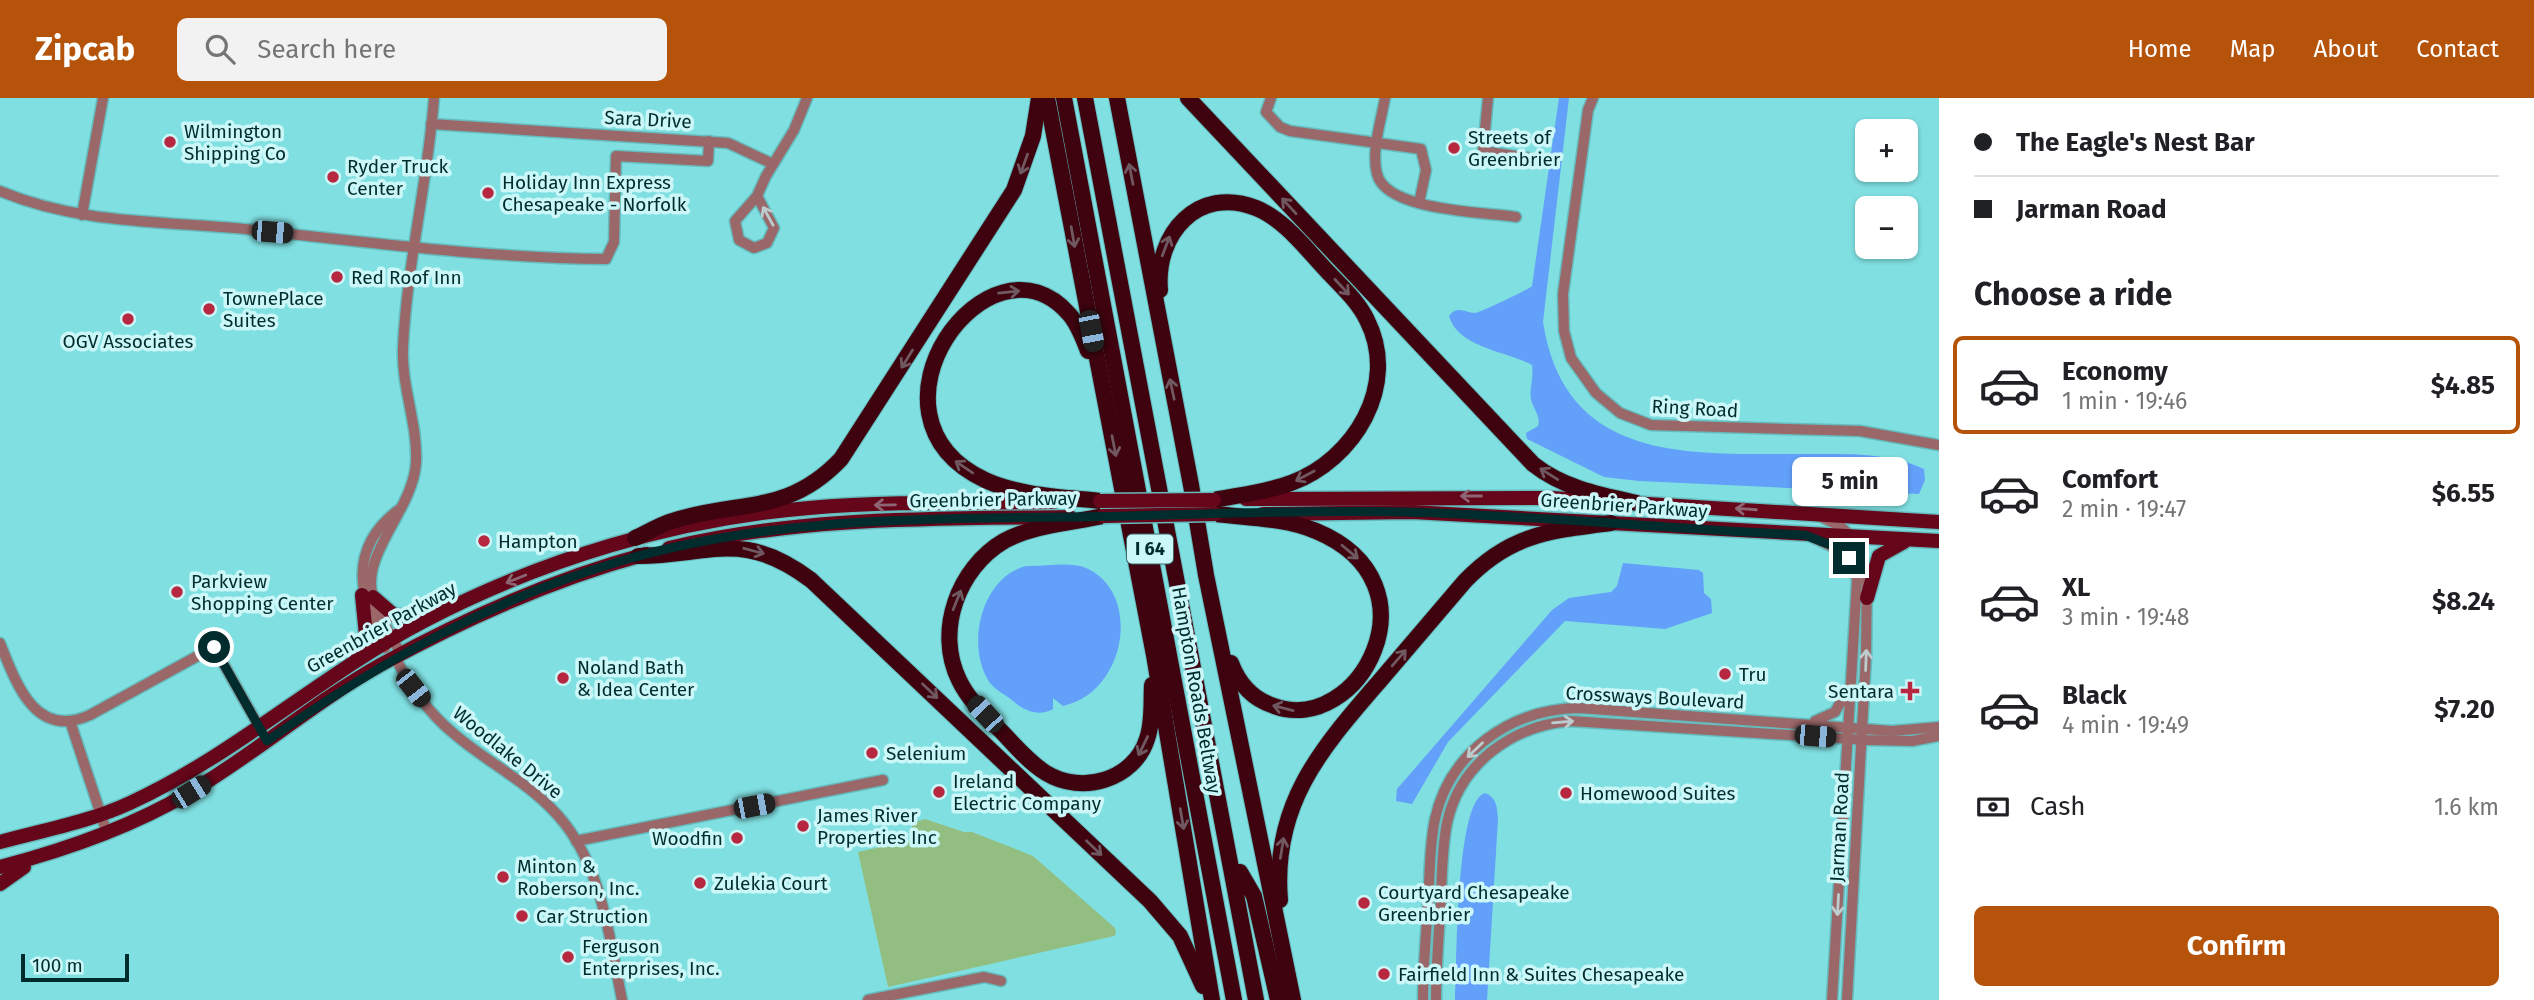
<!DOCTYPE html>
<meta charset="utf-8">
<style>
body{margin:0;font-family:"Fira Sans",sans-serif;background:#f2f2f2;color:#202124;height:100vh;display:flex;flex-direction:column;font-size:26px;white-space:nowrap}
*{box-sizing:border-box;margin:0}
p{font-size:23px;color:#757577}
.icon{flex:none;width:38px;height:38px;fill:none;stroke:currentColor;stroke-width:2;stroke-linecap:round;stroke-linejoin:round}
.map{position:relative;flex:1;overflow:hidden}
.details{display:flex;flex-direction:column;background:#fff;width:595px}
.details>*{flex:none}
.banner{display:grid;align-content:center;height:154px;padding:0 35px;background:#fff}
.tools{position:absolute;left:1855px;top:21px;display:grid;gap:14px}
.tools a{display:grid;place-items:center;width:63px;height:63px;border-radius:10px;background:#fff;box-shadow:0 2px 5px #0004;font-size:35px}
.scale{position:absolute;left:21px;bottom:18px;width:108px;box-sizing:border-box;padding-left:7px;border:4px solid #002c2d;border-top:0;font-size:19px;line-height:24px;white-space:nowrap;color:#002c2d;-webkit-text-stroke:5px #cbf7f8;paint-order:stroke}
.end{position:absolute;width:32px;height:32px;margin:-16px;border:9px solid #002c2d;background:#fff;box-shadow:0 0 0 4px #fff}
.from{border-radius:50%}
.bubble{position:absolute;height:49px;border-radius:10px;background:#fff;box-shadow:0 2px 5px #0004;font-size:23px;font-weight:700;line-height:49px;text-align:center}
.car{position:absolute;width:21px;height:42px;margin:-21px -10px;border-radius:9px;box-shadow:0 0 5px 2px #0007;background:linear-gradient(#222 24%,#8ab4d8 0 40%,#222 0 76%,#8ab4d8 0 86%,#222 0)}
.banner b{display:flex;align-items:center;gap:24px;height:66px;font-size:26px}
.banner b+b{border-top:2px solid #e0e0e0}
.banner i{width:18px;height:18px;background:#202124}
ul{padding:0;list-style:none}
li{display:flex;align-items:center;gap:21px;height:98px;margin:0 14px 10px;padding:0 21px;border:4px solid transparent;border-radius:10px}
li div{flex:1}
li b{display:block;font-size:26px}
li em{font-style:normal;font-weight:700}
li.active{border-color:#b45309}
li>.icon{width:63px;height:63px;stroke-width:1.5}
h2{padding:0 35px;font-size:32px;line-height:84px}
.pay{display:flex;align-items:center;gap:18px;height:77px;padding:0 35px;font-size:26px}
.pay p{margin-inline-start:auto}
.cta{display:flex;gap:14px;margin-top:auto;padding:14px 35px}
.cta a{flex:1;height:80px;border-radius:10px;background:#b45309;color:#fff;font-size:28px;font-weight:700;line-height:80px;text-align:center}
header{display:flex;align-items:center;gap:42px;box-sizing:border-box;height:98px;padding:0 35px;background:#b45309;color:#fff}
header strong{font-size:33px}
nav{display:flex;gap:38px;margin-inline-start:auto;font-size:24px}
.search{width:490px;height:63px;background:#f2f2f2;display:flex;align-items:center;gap:18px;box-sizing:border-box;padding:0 24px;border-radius:10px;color:#757577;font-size:26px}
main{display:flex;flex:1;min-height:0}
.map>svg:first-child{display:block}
.green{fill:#92be82}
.water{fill:#62a0f9}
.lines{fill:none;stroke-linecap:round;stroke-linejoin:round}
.minor-casing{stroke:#66bbbd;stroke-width:13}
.major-casing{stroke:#66bbbd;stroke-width:17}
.highway-casing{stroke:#66bbbd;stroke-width:18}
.minor{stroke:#9b6869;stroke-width:10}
.major{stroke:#66061b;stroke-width:14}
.highway{stroke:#3e030e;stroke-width:16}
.major-bridge-casing{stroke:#66bbbd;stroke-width:17;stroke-linecap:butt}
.major-bridge{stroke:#66061b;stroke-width:14}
.oneway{stroke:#6f5860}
.oneway2{stroke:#bdcccd}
.oneway3{stroke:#8e6673}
.route{stroke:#002c2d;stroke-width:9}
.poi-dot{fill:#b82740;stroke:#cbf7f8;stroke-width:2.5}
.labels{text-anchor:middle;stroke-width:7;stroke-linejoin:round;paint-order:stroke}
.shield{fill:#cbf7f8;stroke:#3d696a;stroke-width:2}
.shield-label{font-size:18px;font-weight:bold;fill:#002c2d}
.street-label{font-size:19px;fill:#002c2d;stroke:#cbf7f8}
.poi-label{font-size:19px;fill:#002c2d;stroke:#cbf7f8;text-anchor:start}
</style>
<header>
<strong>Zipcab</strong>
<div class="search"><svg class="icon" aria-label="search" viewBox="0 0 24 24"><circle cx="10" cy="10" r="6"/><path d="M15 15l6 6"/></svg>Search here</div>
<nav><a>Home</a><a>Map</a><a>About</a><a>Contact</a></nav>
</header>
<main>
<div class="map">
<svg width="1939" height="902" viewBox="0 0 1939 902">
<rect width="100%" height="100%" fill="#80dfe1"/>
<!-- green -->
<polygon class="green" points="925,721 964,734 972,734 1033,758 1115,830 1116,835 1114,838 888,889 858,754 915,741 911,725"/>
<!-- water -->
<g class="water">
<path d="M1559 0H1569L1543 224C1566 371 1698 355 1814 356 1851 356 1890 355 1924 371L1925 382 1919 396 1639 383 1604 379 1527 341 1526 335 1538 328C1541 318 1533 311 1531 301 1529 292 1534 279 1532 267 1507 253 1458 250 1449 218 1457 207 1464 214 1475 215 1479 215 1530 191 1532 188Z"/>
<polygon points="1623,465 1699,472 1703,475 1704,495 1711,501 1712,515 1665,531 1565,523 1448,644 1412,706 1396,703 1397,691 1552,512 1569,500 1611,494 1617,488"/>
<path d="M1026 468C1044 469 1069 463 1086 470 1143 495 1126 595 1063 608L1053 600V611C1039 619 1024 613 1013 603 1005 596 994 592 988 582 966 545 982 479 1026 468Z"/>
<path d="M1485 695C1497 700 1497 709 1498 721L1487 902H1455C1457 870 1455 703 1485 695Z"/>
</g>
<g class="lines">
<!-- minor casing -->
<g class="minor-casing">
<g id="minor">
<polyline points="1271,0 1266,14 1280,29 1290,33 1421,51 1426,72 1419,105"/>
<path d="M1385 0C1381 23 1371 53 1377 76 1386 113 1484 114 1516 119"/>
<polyline points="1488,0 1483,53 1529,60"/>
<polyline points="1593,0 1588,12 1563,196 1564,233 1571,260 1596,295 1620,315 1651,327 1860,333 1939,347"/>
<polyline points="431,26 728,45 773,66"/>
<path d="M0 93C76 125 155 123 235 130 359 143 482 160 606 161L614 144 616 58 708 63 709 43"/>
<polyline points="757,98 774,130 767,145 754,150 739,142 735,123 757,98 766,78 794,32 807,0"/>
<polyline points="82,117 103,0"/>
<polyline points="1821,419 1840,428 1853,440 1867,473 1866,559 1847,902"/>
<path d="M1809 438C1832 448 1852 454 1857 482L1832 902"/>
<path d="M0 545C16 585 35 642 90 617L214 549 262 634"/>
<path d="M385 550C358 498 347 449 401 410"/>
<path d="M401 556C391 538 379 518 373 499 360 456 413 412 416 365 418 326 401 288 403 249 407 165 428 83 434 0"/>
<path d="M395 559C409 587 429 615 453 635 490 667 535 687 565 726 603 775 610 843 622 902"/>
<polyline points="70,623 107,735"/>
<polyline points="1815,623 1835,614 1847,593"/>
<polyline points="576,743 883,682"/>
<polyline points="868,902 984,879 1001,883"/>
<path d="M1423 902C1423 870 1426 838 1428 806 1430 778 1429 749 1435 721 1450 653 1512 611 1579 610L1892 633 1939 629"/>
<path d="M1436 902C1436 868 1439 834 1441 800 1442 775 1442 750 1447 725 1460 666 1511 628 1570 623L1867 642 1912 643 1939 638"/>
</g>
</g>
<!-- major casing -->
<g class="major-casing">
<g id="major">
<polyline points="1246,401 1551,400 1939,424"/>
<polyline points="1263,416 1412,414 1939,443"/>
<path d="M669 450C801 418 935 421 1070 419"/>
<polyline points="373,499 395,518 427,517"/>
<polyline points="1867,500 1879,458 1904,444"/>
<polyline points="357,560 366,537 362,497"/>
<path d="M0 744C44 732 89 724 130 705 235 657 322 576 424 523 543 461 675 421 809 410 890 403 972 405 1053 404"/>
<path d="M0 769C65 752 129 730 187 696 255 656 314 604 382 566 466 520 553 481 646 456"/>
<polyline points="0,786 24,769"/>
</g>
</g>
<!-- highway casing -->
<g class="highway-casing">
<g id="highway">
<polyline points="1047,0 1154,557 1212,902"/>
<polyline points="1064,0 1234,902"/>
<polyline points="1085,0 1256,902"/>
<polyline points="1117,0 1191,387 1206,477 1293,902"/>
<path d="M1188 0 1533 366C1563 390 1600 397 1637 405"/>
<path d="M1160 192C1155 136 1198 87 1256 110 1284 121 1307 152 1327 173 1341 188 1358 203 1367 222 1400 287 1354 362 1291 385 1267 394 1239 397 1214 402"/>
<path d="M1088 253C1083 240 1078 226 1069 216 990 125 848 317 985 382 1020 398 1062 399 1100 403"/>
<path d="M1216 416C1249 420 1285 420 1316 433 1443 486 1358 639 1274 608 1252 601 1239 586 1231 565"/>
<path d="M1103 418C1071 425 1033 427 1004 443 958 470 935 533 959 582 969 603 987 619 1003 635 1016 649 1030 665 1046 675 1082 697 1134 682 1147 641 1153 624 1151 605 1152 587"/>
<path d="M635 440C646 435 658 428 669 424 737 401 786 419 841 361L1014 92 1033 38 1039 0"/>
<path d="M638 458C712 457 743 431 811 482L1150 803 1180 838 1203 888"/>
<polyline points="1240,774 1254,798 1278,902"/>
<path d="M1280 802C1272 707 1320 652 1378 585 1407 551 1436 517 1465 483 1510 436 1549 433 1611 425"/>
</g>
</g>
<!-- minor -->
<use href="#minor" class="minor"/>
<!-- major -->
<use href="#major" class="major"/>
<!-- highway -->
<use href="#highway" class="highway"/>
<!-- major-bridge casing -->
<g class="major-bridge-casing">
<g id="major-bridge">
<polyline points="1100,403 1214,402"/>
<polyline points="1103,418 1216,416"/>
</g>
</g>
<!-- major-bridge -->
<use href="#major-bridge" class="major-bridge"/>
</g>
<!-- one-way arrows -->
<defs><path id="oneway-shaft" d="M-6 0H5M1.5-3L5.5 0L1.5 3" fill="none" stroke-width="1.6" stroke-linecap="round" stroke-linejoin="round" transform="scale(1.75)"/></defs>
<g class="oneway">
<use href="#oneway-shaft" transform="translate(1024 66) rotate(110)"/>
<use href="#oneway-shaft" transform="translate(1131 76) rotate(-101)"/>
<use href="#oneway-shaft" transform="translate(1289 108) rotate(-133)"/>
<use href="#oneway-shaft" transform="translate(1073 139) rotate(80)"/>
<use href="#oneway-shaft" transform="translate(1166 148) rotate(-69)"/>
<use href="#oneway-shaft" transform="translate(1342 189) rotate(47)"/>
<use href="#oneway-shaft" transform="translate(1009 194) rotate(-6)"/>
<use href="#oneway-shaft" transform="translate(907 261) rotate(122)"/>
<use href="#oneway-shaft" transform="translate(1172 291) rotate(-102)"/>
<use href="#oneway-shaft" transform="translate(1114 348) rotate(79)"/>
<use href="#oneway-shaft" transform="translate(964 369) rotate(-146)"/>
<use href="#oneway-shaft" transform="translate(1549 376) rotate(-148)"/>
<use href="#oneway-shaft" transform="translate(1305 378) rotate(152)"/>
<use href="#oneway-shaft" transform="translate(754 453) rotate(15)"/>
<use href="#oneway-shaft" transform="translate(1350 454) rotate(40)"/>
<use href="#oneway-shaft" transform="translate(957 502) rotate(-68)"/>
<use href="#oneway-shaft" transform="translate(1399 560) rotate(-49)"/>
<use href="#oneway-shaft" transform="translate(930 593) rotate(44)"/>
<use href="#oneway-shaft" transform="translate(1283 610) rotate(-166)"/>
<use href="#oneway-shaft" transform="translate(1143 648) rotate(116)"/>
<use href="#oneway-shaft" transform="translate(1182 721) rotate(80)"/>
<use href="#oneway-shaft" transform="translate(1094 750) rotate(44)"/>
<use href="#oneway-shaft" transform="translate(1282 750) rotate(-81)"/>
</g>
<g class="oneway2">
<use href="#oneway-shaft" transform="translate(768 118) rotate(-119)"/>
<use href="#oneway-shaft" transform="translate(1866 562) rotate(-88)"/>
<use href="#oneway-shaft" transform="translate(1563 624) rotate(-5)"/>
<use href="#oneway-shaft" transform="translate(1475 652) rotate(136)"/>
<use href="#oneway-shaft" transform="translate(1838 807) rotate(93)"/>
</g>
<g class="oneway3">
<use href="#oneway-shaft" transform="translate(1471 398) rotate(-180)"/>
<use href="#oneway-shaft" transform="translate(885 407) rotate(179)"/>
<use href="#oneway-shaft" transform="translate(1746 411) rotate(-176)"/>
<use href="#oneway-shaft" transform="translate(516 481) rotate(158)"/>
</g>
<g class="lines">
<!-- route -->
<path class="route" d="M214 549 267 643C377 566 491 501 621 463 766 420 914 421 1064 419 1178 418 1293 411 1407 414 1540 418 1672 431 1805 437L1833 448 1849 460"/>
</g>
<!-- markers -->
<g class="poi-dot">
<circle cx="170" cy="44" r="7"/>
<circle cx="1454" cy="50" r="7"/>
<circle cx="333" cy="79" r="7"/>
<circle cx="488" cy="95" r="7"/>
<circle cx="337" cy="179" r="7"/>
<circle cx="209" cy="211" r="7"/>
<circle cx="128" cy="221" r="7"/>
<circle cx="484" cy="443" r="7"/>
<circle cx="177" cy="494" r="7"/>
<circle cx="1725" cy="576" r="7"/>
<circle cx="563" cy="580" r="7"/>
<path d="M1906.5 582.5h7v7h7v7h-7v7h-7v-7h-7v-7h7z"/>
<circle cx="872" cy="655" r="7"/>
<circle cx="939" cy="694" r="7"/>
<circle cx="1566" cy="695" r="7"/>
<circle cx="803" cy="728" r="7"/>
<circle cx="737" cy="740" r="7"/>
<circle cx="503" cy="779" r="7"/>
<circle cx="700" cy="785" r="7"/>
<circle cx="1364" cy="805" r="7"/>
<circle cx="522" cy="818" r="7"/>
<circle cx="568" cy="859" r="7"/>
<circle cx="1384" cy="876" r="7"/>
</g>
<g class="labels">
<!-- shield labels -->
<rect class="shield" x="1127" y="436.5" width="46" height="29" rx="5"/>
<g class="shield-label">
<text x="1150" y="457">I 64</text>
</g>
<!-- street labels -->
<g class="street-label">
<text transform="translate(648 21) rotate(3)" y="7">Sara Drive</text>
<text transform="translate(1695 310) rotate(3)" y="7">Ring Road</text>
<text transform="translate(993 401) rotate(-1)" y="7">Greenbrier Parkway</text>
<text transform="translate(1624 407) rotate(4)" y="7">Greenbrier Parkway</text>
<text transform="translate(381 529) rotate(-29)" y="7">Greenbrier Parkway</text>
<text transform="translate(1197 592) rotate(80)" y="7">Hampton Roads Beltway</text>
<text transform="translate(1655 599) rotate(3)" y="7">Crossways Boulevard</text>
<text transform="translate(508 654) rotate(39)" y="7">Woodlake Drive</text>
<text transform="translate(1839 729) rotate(-87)" y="7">Jarman Road</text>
</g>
<!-- poi labels -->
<g class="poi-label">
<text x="184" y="40">Wilmington<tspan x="184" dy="22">Shipping Co</tspan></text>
<text x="1468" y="46">Streets of<tspan x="1468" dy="22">Greenbrier</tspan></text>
<text x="347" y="75">Ryder Truck<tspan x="347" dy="22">Center</tspan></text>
<text x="502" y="91">Holiday Inn Express<tspan x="502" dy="22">Chesapeake - Norfolk</tspan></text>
<text x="351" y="186">Red Roof Inn</text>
<text x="223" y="207">TownePlace<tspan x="223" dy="22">Suites</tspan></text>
<text x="128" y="250" text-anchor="middle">OGV Associates</text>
<text x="498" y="450">Hampton</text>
<text x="191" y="490">Parkview<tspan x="191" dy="22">Shopping Center</tspan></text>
<text x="577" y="576">Noland Bath<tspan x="577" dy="22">&amp; Idea Center</tspan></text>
<text x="1739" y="583">Tru</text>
<text x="1894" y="600" text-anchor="end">Sentara</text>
<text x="886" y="662">Selenium</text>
<text x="953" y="690">Ireland<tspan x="953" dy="22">Electric Company</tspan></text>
<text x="1580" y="702">Homewood Suites</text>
<text x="817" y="724">James River<tspan x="817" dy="22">Properties Inc</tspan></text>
<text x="723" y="747" text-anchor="end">Woodfin</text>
<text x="517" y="775">Minton &amp;<tspan x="517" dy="22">Roberson, Inc.</tspan></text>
<text x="714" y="792">Zulekia Court</text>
<text x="1378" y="801">Courtyard Chesapeake<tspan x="1378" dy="22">Greenbrier</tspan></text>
<text x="536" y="825">Car Struction</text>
<text x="582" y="855">Ferguson<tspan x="582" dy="22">Enterprises, Inc.</tspan></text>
<text x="1398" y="883">Fairfield Inn &amp; Suites Chesapeake</text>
</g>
</g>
</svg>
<div class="tools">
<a>+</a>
<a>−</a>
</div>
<div class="scale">100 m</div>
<i class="end from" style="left:214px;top:549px"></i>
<i class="end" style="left:1849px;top:460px"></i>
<div class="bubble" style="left:1792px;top:359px;width:116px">5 min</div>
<i class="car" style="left:272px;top:134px;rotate:95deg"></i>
<i class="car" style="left:1091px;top:233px;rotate:169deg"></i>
<i class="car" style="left:413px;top:590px;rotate:142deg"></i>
<i class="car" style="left:985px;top:616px;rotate:317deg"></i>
<i class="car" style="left:1815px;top:638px;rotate:95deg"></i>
<i class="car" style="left:191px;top:694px;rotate:58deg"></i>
<i class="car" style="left:754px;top:708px;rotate:79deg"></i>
</div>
<section class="details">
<div class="banner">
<b><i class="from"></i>The Eagle's Nest Bar</b>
<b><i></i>Jarman Road</b>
</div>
<h2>Choose a ride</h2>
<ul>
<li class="active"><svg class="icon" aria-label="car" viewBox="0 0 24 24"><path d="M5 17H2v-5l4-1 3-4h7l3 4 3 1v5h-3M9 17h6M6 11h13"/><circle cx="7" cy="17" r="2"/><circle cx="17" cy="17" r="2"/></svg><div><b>Economy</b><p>1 min · 19:46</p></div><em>$4.85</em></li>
<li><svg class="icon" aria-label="car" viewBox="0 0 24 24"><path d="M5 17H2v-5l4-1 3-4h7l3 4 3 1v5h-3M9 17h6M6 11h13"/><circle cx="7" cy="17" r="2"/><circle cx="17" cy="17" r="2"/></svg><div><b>Comfort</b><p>2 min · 19:47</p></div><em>$6.55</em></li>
<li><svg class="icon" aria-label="car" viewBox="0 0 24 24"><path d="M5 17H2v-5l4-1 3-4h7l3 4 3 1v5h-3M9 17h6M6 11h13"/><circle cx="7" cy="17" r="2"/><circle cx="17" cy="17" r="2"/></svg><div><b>XL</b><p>3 min · 19:48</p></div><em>$8.24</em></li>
<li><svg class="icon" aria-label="car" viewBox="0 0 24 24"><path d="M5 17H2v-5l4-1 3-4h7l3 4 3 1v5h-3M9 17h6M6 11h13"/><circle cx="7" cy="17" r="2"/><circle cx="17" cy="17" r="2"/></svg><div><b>Black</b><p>4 min · 19:49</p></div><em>$7.20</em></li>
</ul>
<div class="pay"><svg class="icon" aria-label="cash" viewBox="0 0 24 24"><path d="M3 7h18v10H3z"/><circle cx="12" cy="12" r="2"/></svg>Cash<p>1.6 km</p></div>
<div class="cta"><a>Confirm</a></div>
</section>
</main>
